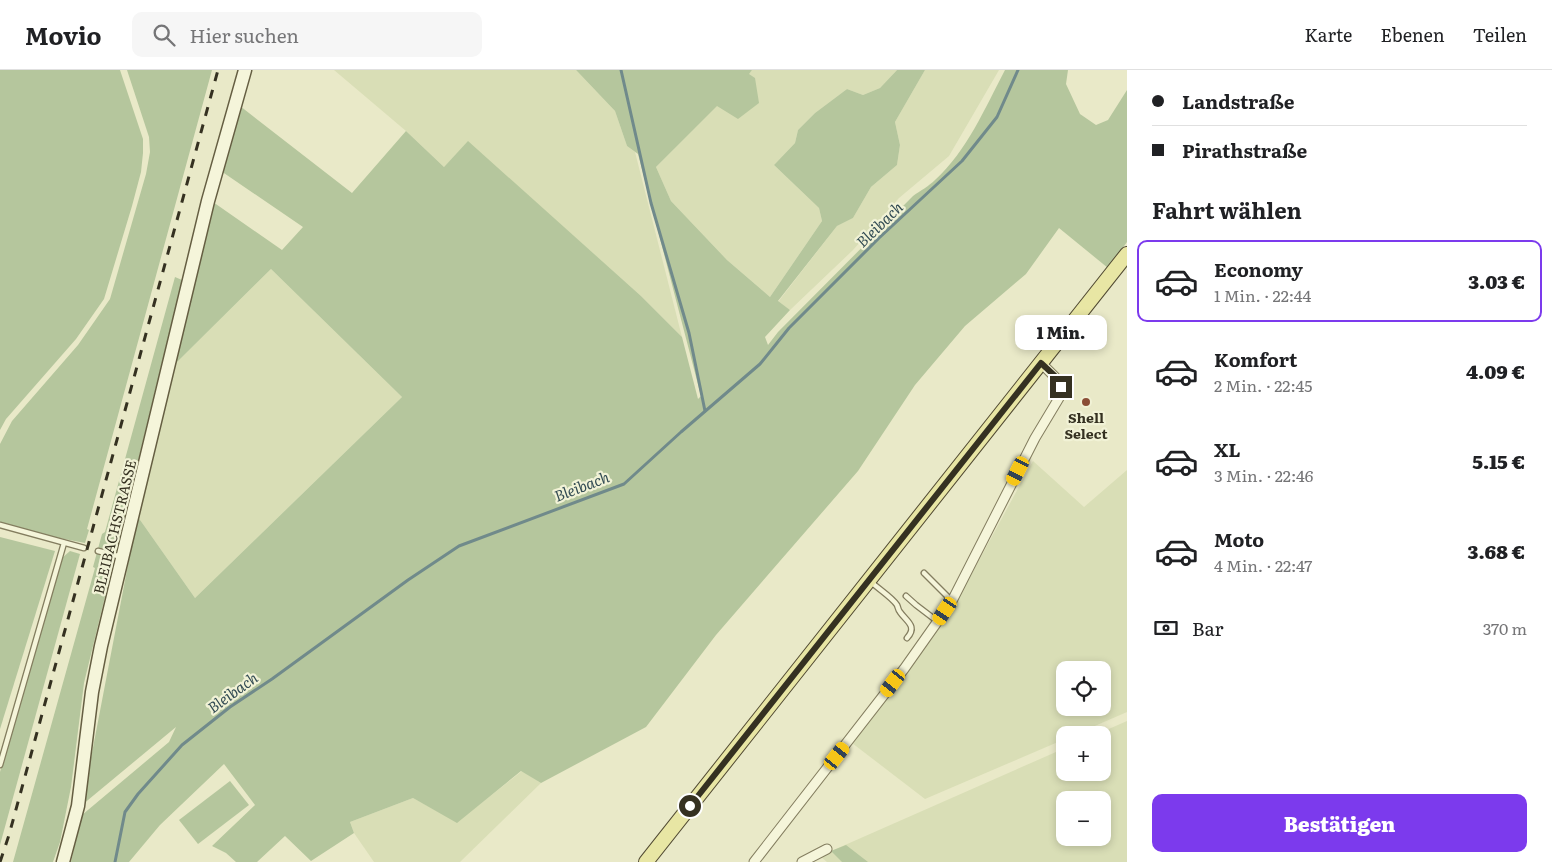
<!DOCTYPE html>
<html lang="de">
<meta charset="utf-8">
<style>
body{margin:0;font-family:Literata,serif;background:#f6f6f6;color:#202124;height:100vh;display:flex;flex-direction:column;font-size:19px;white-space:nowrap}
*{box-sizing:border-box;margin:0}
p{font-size:16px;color:#757577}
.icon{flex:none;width:28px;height:28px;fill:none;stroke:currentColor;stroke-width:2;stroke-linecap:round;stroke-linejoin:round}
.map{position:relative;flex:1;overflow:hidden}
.panel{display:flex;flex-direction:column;background:#fff;width:425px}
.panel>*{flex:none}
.top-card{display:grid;align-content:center;height:110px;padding:0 25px;background:#fff}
.fabs{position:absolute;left:1056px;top:591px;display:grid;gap:10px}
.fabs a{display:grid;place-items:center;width:55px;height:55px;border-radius:10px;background:#fff;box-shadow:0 2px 8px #0003;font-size:25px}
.end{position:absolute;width:22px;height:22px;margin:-11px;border:6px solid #353121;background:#fff;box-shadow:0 0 0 2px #fff}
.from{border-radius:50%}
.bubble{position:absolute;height:35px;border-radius:10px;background:#fff;box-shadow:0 2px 8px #0003;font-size:16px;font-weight:800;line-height:35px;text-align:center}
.car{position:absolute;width:15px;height:30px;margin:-15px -8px;border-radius:6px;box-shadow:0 0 4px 1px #0007;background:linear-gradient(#f5c518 24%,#345 0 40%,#f5c518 0 76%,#345 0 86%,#f5c518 0)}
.top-card b{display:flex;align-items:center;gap:18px;height:48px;font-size:19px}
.top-card b+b{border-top:1px solid #e0e0e0}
.top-card i{width:12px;height:12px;background:#202124}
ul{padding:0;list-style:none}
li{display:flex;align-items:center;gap:15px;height:82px;margin:0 10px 8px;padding:0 15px;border:2px solid transparent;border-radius:10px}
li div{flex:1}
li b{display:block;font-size:19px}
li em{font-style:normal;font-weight:800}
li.current{border-color:#7c3aed}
li>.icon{width:45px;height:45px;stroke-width:1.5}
h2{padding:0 25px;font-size:22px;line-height:60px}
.pay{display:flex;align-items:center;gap:12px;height:55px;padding:0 25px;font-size:19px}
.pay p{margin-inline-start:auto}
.cta{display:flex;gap:10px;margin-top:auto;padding:10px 25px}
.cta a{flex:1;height:58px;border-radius:10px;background:#7c3aed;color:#fff;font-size:20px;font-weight:800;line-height:58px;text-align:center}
header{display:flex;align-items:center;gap:30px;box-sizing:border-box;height:70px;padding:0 25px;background:#fff;border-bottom:1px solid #e0e0e0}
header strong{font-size:24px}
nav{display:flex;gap:28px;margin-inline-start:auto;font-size:18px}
.search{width:350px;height:45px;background:#f6f6f6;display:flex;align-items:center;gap:12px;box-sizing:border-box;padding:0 18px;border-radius:10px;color:#757577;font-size:19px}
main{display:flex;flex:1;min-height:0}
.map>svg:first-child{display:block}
.farmland{fill:#d9deb6;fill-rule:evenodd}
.green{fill:#b5c69d}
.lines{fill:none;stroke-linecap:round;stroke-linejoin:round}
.stream{stroke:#708a8b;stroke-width:3}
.lane-casing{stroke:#837d5f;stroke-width:7}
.street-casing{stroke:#837d5f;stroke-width:11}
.secondary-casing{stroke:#655e42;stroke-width:15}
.primary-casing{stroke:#514a32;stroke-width:16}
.lane{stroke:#f5f5da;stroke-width:4.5}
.street{stroke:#f5f5da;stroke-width:9}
.secondary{stroke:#f5f5da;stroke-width:12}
.primary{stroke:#e8e6a4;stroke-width:14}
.rail{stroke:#353121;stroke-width:3;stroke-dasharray:9 9;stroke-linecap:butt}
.route{stroke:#353121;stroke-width:6}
.poi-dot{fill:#8b4e36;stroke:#f1f2d6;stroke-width:2}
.labels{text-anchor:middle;stroke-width:4.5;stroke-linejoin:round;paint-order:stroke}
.poi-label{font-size:14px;font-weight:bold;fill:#353121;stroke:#f1f2d6}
.street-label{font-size:14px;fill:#353121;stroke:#f1f2d6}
.water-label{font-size:15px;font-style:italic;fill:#324b53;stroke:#f1f2d6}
</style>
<header>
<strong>Movio</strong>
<div class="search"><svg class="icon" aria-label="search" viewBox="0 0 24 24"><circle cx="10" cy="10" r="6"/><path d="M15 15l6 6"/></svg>Hier suchen</div>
<nav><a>Karte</a><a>Ebenen</a><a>Teilen</a></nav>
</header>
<main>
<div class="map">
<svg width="1127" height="792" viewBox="0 0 1127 792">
<rect width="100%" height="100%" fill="#e9e9c8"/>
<!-- farmland -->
<g class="farmland">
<polygon points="334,0 576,0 615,41 627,76 635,82 682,267 641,226 468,72 444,97 406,61"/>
<polygon points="752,0 897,0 880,18 863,25 847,19 815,43 798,60 795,73 774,95 819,138 822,151 770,227 727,190 671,131 656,97"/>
<polygon points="925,0 999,0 949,86 899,128 853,180 790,240 778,232 837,156 853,148 871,117 897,95 900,75 895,52"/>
<polygon points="271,199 402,327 195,528 138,447 174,295"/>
<path d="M1033 391 1084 437 1127 400V642L1074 665H1065V669L925 729 852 673 958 529ZM1065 600H1102V638H1065Z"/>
<path d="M1127 651V792H827L820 786 1065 678V702H1102V665H1095ZM1065 730H1102V768H1065Z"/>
<polygon points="522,701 541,713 460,792 374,792 354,763 350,752 413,728 457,752"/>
</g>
<!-- green -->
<g class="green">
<polygon points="0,0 120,0 143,69 143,83 141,102 132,136 104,229 76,269 6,349 0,360"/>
<polygon points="127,0 212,0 87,459 89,460 85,473 54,467 0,452 0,374 12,351 78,275 110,229 146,104 150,82 149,67"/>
<path d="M576 0H752L749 4 755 8 759 33 738 49 717 36 656 97 671 131 727 190 770 227 822 151 819 138 774 95 795 73 798 60 815 43 847 19 863 25 880 18 897 0H925L895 52 900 75 897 95 871 117 853 148 837 156 778 231 790 240 765 267 768 275 778 262 913 126C920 121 929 116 935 110 967 81 985 38 1005 0H1068L1066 14 1080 44 1096 55 1108 50 1127 20V172L1108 198 1059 158 1026 204 965 256 915 315 858 401 716 565 646 657 541 713 521 701 457 753 413 728 350 752 354 763 311 791 285 766 257 792H236L226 783 212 776 255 735 224 694 160 755 129 792H71L82 745 169 672 176 657 82 735 132 474 138 447 195 528 402 327 271 199 174 295 213 132 282 180 303 157 221 101 240 36 352 123 406 61 444 97 468 71 641 226 682 267 698 329 701 326 638 84 627 76 615 41Z"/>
<polygon points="175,207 182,210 84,613 71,717 60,772 53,792 13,792 95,498 93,497 102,464 105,462"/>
<polygon points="0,467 55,481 0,659"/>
<polygon points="70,481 80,484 0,775 0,702 62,488"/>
<polygon points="230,711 249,735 198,774 179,750"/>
<polygon points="846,775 868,792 842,792 831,781"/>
</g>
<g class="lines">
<!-- stream -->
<g class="stream">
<polyline points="621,0 651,133 689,263 705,341"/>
<polyline points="115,792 125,742 138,724 182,675 230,637 272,609 408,510 459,476 624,414 681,362 760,294 789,258 879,168 962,91 997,47 1018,0"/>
</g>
<!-- lane casing -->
<g class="lane-casing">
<g id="lane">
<polyline points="0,455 84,478"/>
<polyline points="98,481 122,487"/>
<polyline points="924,503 952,531"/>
<path d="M870 511C876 517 893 528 897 535 898 537 898 540 900 542 906 551 918 556 907 568"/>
<polyline points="906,526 916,535 937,551"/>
<polyline points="0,695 64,473"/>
</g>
</g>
<!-- street casing -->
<g class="street-casing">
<g id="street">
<polyline points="754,792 904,599 952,531 1035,368 1059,328 1061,317 1055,307 1041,293"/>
<polyline points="802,792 827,779"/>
</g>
</g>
<!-- secondary casing -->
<g class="secondary-casing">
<polyline id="secondary" points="63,792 78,736 92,622 101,576 208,131 245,0"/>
</g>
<!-- primary casing -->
<g class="primary-casing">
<polyline id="primary" points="646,792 1127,184"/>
</g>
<!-- lane -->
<use href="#lane" class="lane"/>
<!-- street -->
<use href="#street" class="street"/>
<!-- secondary -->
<use href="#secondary" class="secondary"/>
<!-- primary -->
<use href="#primary" class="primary"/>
<!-- rail -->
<polyline class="rail" points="0,792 9,765 218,0"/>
</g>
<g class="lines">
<!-- route -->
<polyline class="route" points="690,736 1041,293 1056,307 1061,317"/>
</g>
<!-- markers -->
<circle class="poi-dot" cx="1086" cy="332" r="5"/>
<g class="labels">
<!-- poi labels -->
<g class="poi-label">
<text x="1086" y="353">Shell<tspan x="1086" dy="16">Select</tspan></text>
</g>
<!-- street labels -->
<g class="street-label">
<text transform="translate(115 457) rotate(-76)" y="5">BLEIBACHSTRASSE</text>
</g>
<!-- water labels -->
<g class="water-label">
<text transform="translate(880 155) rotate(-44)" y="5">Bleibach</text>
<text transform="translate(582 417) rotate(-21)" y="5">Bleibach</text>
<text transform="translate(233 623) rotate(-36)" y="5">Bleibach</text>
</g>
</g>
</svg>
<div class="fabs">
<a><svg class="icon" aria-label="locate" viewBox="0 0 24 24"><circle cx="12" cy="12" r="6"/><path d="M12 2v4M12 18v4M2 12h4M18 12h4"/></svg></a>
<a>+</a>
<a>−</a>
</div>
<i class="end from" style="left:690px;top:736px"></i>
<i class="end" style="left:1061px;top:317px"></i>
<div class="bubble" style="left:1015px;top:245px;width:92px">1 Min.</div>
<i class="car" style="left:1018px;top:401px;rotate:207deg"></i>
<i class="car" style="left:945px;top:541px;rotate:214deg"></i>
<i class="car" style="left:893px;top:613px;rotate:217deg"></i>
<i class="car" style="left:837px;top:686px;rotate:38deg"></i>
</div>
<section class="panel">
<div class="top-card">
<b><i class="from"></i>Landstraße</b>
<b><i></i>Pirathstraße</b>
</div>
<h2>Fahrt wählen</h2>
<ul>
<li class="current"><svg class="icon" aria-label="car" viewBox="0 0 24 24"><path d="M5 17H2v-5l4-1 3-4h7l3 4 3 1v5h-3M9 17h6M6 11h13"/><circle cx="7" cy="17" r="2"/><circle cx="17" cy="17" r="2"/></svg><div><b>Economy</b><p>1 Min. · 22:44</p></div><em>3.03 €</em></li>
<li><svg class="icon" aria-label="car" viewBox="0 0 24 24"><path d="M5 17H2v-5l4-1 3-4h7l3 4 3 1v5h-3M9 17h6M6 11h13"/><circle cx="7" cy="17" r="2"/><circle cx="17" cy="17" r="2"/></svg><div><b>Komfort</b><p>2 Min. · 22:45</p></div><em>4.09 €</em></li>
<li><svg class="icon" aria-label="car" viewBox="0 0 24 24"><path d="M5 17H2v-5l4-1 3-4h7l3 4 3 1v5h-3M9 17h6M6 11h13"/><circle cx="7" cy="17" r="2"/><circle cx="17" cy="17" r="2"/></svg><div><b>XL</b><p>3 Min. · 22:46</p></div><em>5.15 €</em></li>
<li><svg class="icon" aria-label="car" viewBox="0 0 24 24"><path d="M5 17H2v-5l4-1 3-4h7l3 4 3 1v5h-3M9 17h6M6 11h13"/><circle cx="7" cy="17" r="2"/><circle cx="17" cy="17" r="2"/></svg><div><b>Moto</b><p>4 Min. · 22:47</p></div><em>3.68 €</em></li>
</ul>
<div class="pay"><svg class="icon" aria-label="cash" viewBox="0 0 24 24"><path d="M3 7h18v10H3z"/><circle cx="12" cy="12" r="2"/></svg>Bar<p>370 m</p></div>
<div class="cta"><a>Bestätigen</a></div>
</section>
</main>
